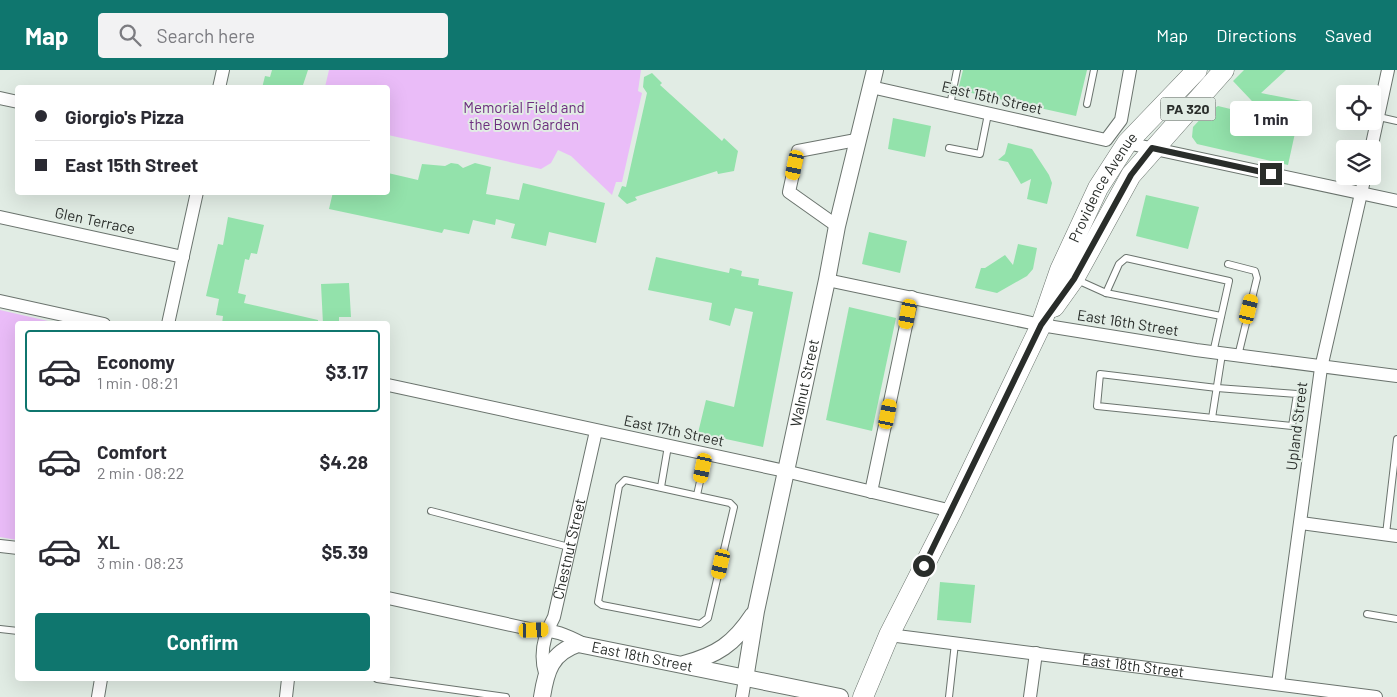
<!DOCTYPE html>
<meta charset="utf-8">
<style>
body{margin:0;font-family:Barlow,sans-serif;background:#f2f2f3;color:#2b2b33;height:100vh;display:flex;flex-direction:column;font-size:19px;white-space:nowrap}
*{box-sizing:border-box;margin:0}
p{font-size:16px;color:#7c7c81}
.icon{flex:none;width:28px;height:28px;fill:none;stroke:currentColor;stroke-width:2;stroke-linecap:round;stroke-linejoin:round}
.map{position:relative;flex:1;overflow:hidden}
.details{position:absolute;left:15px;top:251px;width:375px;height:360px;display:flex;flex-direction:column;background:#fff;border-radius:5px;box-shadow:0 5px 20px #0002}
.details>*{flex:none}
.hud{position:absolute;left:15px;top:15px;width:375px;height:110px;border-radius:5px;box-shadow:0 5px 20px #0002;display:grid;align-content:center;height:110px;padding:0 20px;background:#fff}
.buttons{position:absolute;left:1336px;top:15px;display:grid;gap:10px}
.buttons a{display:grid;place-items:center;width:45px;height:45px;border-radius:5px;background:#fff;box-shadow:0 5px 20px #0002;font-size:25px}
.end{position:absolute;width:22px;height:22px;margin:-11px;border:6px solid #292d2a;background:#fff;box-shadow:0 0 0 2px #fff}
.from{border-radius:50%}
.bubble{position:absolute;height:35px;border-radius:5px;background:#fff;box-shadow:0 5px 20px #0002;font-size:16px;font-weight:700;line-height:35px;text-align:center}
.car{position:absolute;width:15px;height:30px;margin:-15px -8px;border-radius:6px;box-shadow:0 0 4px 1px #0007;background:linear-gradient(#f5c518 24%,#345 0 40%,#f5c518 0 76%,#345 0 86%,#f5c518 0)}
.hud b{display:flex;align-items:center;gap:18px;height:48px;font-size:19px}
.hud b+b{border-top:1px solid #e1e1e2}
.hud i{width:12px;height:12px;background:#2b2b33}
ul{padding:9px 0 0;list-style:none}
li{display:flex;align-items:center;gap:15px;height:82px;margin:0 10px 8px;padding:0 10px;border:2px solid transparent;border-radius:5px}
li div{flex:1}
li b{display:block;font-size:19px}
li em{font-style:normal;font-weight:700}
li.on{border-color:#0f766e}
li>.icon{width:45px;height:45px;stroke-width:1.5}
.action{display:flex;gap:10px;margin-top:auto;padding:10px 20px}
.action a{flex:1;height:58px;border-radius:5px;background:#0f766e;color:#fff;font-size:20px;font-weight:700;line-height:58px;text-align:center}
header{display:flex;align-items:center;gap:30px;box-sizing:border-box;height:70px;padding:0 25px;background:#0f766e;color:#fff}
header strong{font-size:24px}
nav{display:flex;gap:28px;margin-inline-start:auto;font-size:18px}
.search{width:350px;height:45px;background:#f2f2f3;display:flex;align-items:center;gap:12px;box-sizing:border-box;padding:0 18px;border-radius:5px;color:#7c7c81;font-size:19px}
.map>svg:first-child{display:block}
.park{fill:#eabcf8}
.building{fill:#93e2ab}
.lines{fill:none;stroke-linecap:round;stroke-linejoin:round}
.service-casing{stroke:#6b746e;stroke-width:8}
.minor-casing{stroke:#6b746e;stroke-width:14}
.tertiary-casing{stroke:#6b746e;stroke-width:18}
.primary-casing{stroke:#6b746e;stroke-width:21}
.service{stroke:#fff;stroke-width:6}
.minor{stroke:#fff;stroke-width:12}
.tertiary{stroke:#fff;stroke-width:16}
.primary{stroke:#fff;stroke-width:20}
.route{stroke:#292d2a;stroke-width:6}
.labels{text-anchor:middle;stroke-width:4;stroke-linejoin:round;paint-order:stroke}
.shield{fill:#e1ece4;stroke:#606662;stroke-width:1}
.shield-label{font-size:14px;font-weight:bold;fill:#292d2a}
.street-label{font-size:15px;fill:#292d2a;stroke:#e1ece4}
.park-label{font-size:15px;fill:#6c2e7e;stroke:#e1ece4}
</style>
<header>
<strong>Map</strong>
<div class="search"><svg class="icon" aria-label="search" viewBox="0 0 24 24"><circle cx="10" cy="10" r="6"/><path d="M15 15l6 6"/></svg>Search here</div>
<nav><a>Map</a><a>Directions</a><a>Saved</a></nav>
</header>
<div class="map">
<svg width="1397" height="627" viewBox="0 0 1397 627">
<rect width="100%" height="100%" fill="#e1ece4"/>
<!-- park -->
<g class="park">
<polygon points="329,0 641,0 638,21 642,23 622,112 616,112 612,125 571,86 558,80 551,93 541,99 388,65 388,18 325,17"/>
<polygon points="0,240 61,254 18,254 17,470 0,467"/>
</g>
<!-- building -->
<g class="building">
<polygon points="272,0 308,0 302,18 262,18 265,6 270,7"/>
<polygon points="963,0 1087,0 1076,46 958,20"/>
<polygon points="1244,0 1286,0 1261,23 1302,31 1288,95 1197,74 1192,67 1193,57 1206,43 1218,36 1268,48 1233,11"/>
<polygon points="652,3 662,13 660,15 722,71 724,68 738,81 734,101 718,104 717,101 635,127 637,130 627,134 618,126 622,116 626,117 647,23 643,17 644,7"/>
<polygon points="893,48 931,56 925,87 888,79"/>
<polygon points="1008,73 1032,79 1049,105 1052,113 1047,134 1027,129 1031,109 1021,114 1008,92 998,90 1005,84"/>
<polygon points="451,93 458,94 463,98 475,93 491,97 486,124 519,130 523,113 605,133 596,173 549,162 546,176 511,168 515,154 496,149 495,155 473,150 469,164 444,159 442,163 329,139 333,122 388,122 388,103 418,110 422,94 445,96"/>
<polygon points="1146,125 1199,137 1188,179 1136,166"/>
<polygon points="228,147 264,155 257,184 251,183 249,190 245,189 238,223 246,225 244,233 318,250 318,254 222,254 223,246 216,245 219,229 206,226 218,174 223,175"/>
<polygon points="869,162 907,171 900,203 862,194"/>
<polygon points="1018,174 1037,178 1033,199 1027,206 997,223 975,218 981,198 985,198 1005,185 1013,195"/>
<polygon points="656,187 729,203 730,198 742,201 741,206 759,209 758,215 793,222 763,377 698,363 706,330 734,337 753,242 735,238 730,256 709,250 712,233 648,220"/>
<polygon points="349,213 351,247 339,247 339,254 323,254 321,214"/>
<polygon points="849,237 896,248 872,361 826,350"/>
<polygon points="940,512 975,515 971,553 937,550"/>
</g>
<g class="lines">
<!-- service casing -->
<g class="service-casing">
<g id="service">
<polyline points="1087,34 1094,0"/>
<polyline points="950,35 957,0"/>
<polyline points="1379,47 1397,51"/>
<polyline points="949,78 980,84 988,44"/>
<polyline points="1228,194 1255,201 1257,208 1238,286"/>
<polyline points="1075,209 1106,223 1221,246"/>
<polyline points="1106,223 1119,194 1126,188 1229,211 1213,283"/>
<polygon points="1100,304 1217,318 1297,324 1292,356 1097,336"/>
<polyline points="1212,348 1222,284"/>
<polygon points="625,410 730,433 734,437 708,548 700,554 602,535 598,532 619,416"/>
<polyline points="661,417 668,376"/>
<polyline points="697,425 706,384"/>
<polyline points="431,441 569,477"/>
<polyline points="1386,464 1397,369"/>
<polyline points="1367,544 1397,549"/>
<polyline points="0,559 18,561"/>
<polyline points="377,609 506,627"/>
<polyline points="949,627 955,573"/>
</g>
</g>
<!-- minor casing -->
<g class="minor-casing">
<g id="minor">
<polyline points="871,17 1106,70 1121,50 1130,0"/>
<polyline points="219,18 223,0"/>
<polyline points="0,28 18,32"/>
<polyline points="1127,73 1397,131"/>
<polyline points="1371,79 1388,0"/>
<polyline points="0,147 183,187"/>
<polyline points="837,156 789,122 798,81 856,70"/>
<polyline points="827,210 1041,255 1196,280 1397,306"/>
<polyline points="0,231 104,254"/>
<polyline points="168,254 197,122"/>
<polyline points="388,315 785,401 952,441"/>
<polyline points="871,422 912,227"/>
<polyline points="1301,453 1397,466"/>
<polyline points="0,476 18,478"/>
<path d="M388 528 534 560C554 559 566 565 584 574"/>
<path id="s1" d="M889 565 1376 627"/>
<path id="s2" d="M545 603C539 583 544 565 554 547L596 361"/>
<polyline points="1278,614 1321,298 1365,106"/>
<polyline points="98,627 101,609"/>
<polyline points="286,627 288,609"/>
<polyline points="742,627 745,609"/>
<polyline points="1030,627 1036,583"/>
</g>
</g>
<!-- tertiary casing -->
<g class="tertiary-casing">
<g id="tertiary">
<path d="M684 594C717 585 734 574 753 545"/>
<path id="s3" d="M745 609 756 541 827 210 837 156 875 0"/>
<path id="s4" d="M542 627C546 601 551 583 578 574L840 627"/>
</g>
</g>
<!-- primary casing -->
<g class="primary-casing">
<g id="primary">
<polyline points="1054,237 1074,209 1131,105 1224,0"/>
<path id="s5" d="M863 627 889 565 952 441 1041 255 1060 200 1098 118 1127 73 1197 0"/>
</g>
</g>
<!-- service -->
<use href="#service" class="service"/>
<!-- minor -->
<use href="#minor" class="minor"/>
<!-- tertiary -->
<use href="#tertiary" class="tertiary"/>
<!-- primary -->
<use href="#primary" class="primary"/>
</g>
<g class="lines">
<!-- route -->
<polyline class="route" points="924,496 1041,255 1074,209 1131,105 1152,78 1271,104"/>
</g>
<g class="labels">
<!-- shield labels -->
<rect class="shield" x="1160.5" y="27.5" width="55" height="23" rx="4"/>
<g class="shield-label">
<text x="1188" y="44">PA 320</text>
</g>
<!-- street labels -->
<g class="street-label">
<text transform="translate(992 28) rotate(13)" y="5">East 15th Street</text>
<text dy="5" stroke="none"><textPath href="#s5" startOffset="564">Providence Avenue</textPath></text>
<text transform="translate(95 151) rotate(12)" y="5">Glen Terrace</text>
<text transform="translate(1128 253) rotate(9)" y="5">East 16th Street</text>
<text dy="5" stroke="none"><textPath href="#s3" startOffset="302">Walnut Street</textPath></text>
<text transform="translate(1297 356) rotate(-83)" y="5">Upland Street</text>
<text transform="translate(674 361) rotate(12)" y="5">East 17th Street</text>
<text dy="5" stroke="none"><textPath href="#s2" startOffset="128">Chestnut Street</textPath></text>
<text dy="5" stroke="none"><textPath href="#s4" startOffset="134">East 18th Street</textPath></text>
<text dy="5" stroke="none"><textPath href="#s1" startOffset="246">East 18th Street</textPath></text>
</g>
<!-- park labels -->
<g class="park-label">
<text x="524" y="43">Memorial Field and<tspan x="524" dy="17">the Bown Garden</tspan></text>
</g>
</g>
</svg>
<div class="buttons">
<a><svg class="icon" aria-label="locate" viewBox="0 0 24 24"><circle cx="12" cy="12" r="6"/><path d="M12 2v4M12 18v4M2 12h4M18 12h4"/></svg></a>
<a><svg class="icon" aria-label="layers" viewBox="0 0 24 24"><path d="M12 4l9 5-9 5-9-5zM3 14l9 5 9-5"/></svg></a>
</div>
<i class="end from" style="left:924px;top:496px"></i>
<i class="end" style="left:1271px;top:104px"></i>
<div class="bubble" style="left:1230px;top:31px;width:82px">1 min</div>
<i class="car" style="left:795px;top:95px;rotate:192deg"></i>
<i class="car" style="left:1249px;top:239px;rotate:14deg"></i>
<i class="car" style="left:908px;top:244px;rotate:191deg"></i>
<i class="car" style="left:888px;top:344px;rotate:11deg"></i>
<i class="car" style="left:703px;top:398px;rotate:192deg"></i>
<i class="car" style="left:721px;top:494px;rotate:193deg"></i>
<i class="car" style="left:534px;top:560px;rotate:88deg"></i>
<div class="hud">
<b><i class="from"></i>Giorgio's Pizza</b>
<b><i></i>East 15th Street</b>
</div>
<section class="details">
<ul>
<li class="on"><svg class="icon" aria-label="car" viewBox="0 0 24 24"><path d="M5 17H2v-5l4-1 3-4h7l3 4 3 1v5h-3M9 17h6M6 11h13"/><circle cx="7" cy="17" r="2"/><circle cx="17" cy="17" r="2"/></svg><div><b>Economy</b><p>1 min · 08:21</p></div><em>$3.17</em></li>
<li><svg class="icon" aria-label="car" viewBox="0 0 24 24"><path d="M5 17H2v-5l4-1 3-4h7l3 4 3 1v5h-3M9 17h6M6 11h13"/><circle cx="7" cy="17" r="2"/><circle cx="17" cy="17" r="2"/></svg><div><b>Comfort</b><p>2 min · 08:22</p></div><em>$4.28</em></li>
<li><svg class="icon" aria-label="car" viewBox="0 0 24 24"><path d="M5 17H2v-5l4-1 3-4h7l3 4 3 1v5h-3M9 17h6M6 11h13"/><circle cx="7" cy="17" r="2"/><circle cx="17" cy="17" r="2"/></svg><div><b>XL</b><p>3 min · 08:23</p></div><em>$5.39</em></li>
</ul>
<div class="action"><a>Confirm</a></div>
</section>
</div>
